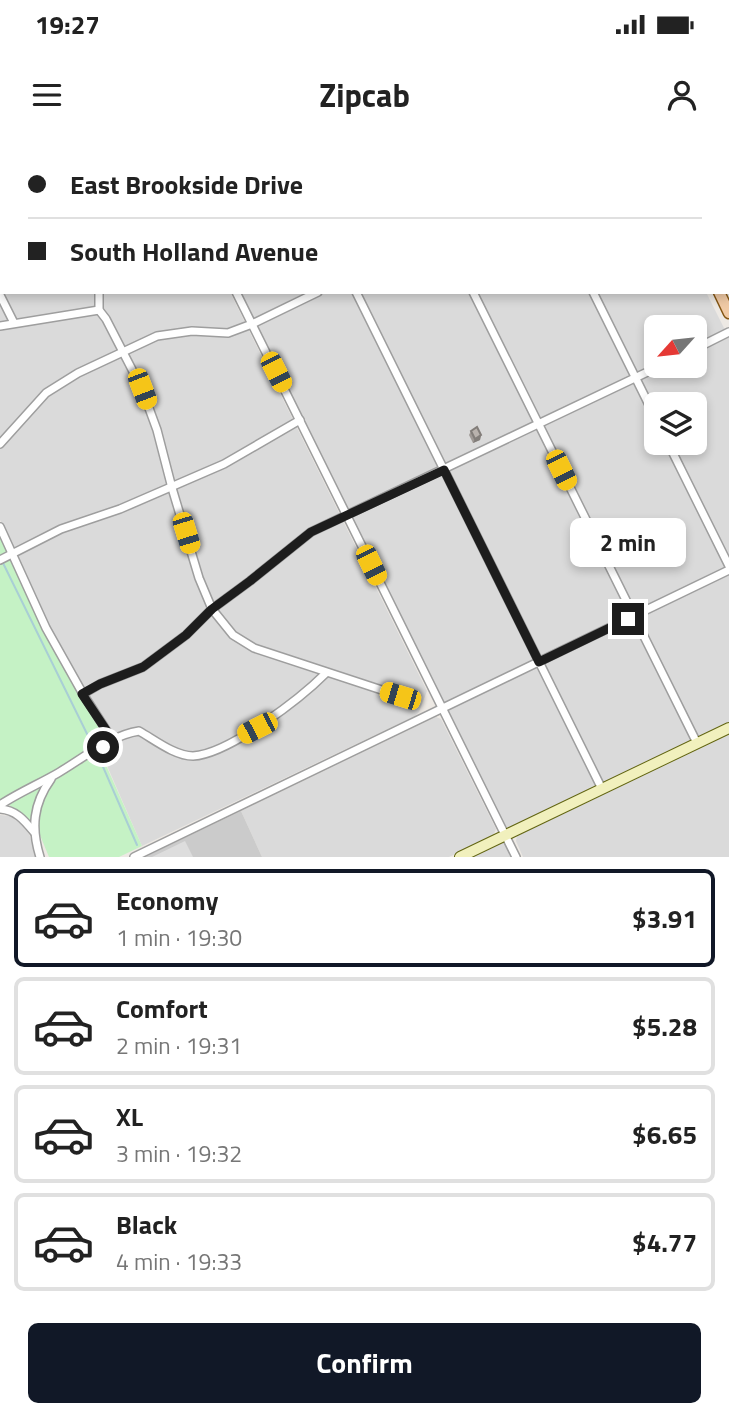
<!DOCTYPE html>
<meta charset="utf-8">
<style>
body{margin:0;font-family:"Titillium Web",sans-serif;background:#f2f2f2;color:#222;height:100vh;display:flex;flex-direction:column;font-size:26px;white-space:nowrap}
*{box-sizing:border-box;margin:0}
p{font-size:23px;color:#767676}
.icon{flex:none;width:38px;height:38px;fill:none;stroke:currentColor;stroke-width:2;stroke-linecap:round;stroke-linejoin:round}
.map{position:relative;height:717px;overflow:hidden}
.side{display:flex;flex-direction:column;background:#fff;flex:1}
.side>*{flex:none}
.banner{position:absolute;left:0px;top:0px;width:730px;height:154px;box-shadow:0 4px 10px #0003;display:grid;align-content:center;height:154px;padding:0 28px;background:#fff}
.needle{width:46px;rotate:243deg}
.fabs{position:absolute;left:644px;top:175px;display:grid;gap:14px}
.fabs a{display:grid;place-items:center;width:63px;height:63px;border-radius:10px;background:#fff;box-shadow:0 4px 10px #0003;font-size:35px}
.end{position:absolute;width:32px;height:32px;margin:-16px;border:9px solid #1d1d1d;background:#fff;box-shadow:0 0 0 4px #fff}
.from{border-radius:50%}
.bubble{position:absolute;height:49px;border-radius:10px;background:#fff;box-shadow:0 4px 10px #0003;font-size:23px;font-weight:700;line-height:49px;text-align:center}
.car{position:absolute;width:21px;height:42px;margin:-21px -10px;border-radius:9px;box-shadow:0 0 5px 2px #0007;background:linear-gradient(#f5c518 24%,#345 0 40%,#f5c518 0 76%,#345 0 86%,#f5c518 0)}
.banner b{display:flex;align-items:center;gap:24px;height:66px;font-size:26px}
.banner b+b{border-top:2px solid #e0e0e0}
.banner i{width:18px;height:18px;background:#222}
ul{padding:12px 0 0;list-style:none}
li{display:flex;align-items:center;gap:21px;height:98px;margin:0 14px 10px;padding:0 14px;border:4px solid #e0e0e0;border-radius:10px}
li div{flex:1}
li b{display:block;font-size:26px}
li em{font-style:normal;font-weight:700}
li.current{border-color:#111827}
li>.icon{width:63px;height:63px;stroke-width:1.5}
.cta{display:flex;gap:14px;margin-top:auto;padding:14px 28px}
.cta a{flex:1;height:80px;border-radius:10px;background:#111827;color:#fff;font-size:28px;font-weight:700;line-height:80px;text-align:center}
.status{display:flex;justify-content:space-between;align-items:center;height:49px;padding:0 35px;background:#fff;direction:ltr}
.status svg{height:19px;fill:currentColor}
header{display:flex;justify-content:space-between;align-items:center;height:91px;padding:0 28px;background:#fff;font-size:32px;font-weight:700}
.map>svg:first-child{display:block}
.residential{fill:#dadada;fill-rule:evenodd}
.religious{fill:#cbcbcb}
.park{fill:#c5f2c5}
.parking{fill:#ddd}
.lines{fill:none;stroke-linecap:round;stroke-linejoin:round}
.stream{stroke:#a9ced5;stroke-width:2}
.street-casing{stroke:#9e9e9e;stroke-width:10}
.secondary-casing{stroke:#626512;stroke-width:12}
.primary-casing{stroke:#835512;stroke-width:13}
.street{stroke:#fff;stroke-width:7}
.secondary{stroke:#f1f0bd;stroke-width:10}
.primary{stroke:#f0caa5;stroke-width:10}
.wall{fill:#9f9995}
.shaded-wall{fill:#827d79}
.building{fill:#b9b2ad;stroke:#827d79;stroke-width:2}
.route{stroke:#1d1d1d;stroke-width:9}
</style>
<div class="status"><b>19:27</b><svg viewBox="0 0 49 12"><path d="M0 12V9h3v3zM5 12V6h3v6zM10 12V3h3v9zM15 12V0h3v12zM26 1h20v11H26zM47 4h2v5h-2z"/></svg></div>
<header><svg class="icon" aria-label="menu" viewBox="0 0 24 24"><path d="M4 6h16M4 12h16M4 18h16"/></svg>Zipcab<svg class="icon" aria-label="person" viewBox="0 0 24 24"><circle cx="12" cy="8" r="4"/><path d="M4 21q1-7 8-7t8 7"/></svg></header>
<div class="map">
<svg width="729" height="717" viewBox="0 0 729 717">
<rect width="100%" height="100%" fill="#ede9e4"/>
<!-- residential -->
<g class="residential">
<polygon points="0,0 49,2 2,2 2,152 230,152 427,551 419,572 415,576 142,706 101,612 117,602 115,592 108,587 90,560 58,503 0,380"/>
<polygon points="165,0 631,0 632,2 166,2"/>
<path d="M240 152H706L729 198V583L512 688 505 687ZM656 187H695V226H656ZM656 264H695V303H656Z"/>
<polygon points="436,577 441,579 496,689 493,696 449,717 262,717 241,671"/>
<polygon points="729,595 729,717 523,717 516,701 517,696"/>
<polygon points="0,675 10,676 22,684 30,696 36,717 0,717"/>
<polygon points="504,702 512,717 471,717 501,703"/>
</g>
<!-- religious -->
<polygon class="religious" points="241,671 262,717 145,717"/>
<!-- park -->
<polygon class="park" points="0,396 45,493 101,592 101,597 97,605 142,706 119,717 49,717 37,688 2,659 0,660"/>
<!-- parking -->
<polygon class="parking" points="185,701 193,717 152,717"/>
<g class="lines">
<!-- stream -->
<g class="stream">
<polyline points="2,421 94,608"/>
<polyline points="97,613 137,705"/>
</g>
<!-- street casing -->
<g class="street-casing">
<g id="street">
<polyline points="53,0 54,2"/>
<polyline points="160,0 161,2"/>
<polyline points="281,0 282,2"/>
<polyline points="399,0 400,2"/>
<polyline points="518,0 519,2"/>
<polyline points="633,2 637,0"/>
<polyline points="728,75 729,75"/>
<polyline points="99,152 99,170 106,179 142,249 157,290 172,348 199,438 212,469 233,495 254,508 400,556"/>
<polyline points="236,152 516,717"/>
<polyline points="356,152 602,649"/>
<polyline points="473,152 697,603"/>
<polyline points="593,152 656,279"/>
<polyline points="0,155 14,183"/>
<polyline points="0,186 99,170"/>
<polyline points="695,209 729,192"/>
<polyline points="668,303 729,426"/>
<polyline points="0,304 46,253 78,233 157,196 192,191 228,193 252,184 318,152"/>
<polyline points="0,387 46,488 83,554 112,599"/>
<polyline points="0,420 61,389 120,369 224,324 300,280"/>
<polyline points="83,554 100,544 143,527 186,495 212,469 250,441 311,392 660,226"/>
<path d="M0 665C18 653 39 644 58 633 82 619 111 595 139 591 155 600 175 616 193 616 229 614 301 558 326 533"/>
<path d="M0 669C16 670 24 680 34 692"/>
<path d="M40 717C31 688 33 664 51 639"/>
<polyline points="134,717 729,430"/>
</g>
</g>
<!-- secondary casing -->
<g class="secondary-casing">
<polyline id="secondary" points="460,717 729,588"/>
</g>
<!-- primary casing -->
<g class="primary-casing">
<g id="primary">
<polyline points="644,0 645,2"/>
<polyline points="719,152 729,173"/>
</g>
</g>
<!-- street -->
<use href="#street" class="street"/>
<!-- secondary -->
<use href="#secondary" class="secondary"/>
<!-- primary -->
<use href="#primary" class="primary"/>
</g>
<!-- wall -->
<polygon class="wall" points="471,291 481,295 480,300 473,303 469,295"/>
<!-- shaded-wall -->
<polygon class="shaded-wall" points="481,295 480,300 473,303 475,299"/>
<!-- building -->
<polygon class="building" points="477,287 481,295 475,299 471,291"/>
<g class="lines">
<!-- route -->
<polyline class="route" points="103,607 112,599 82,554 100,544 143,527 186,495 212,469 250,441 311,392 444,330 539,522 628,479"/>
</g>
</svg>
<div class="fabs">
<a><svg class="needle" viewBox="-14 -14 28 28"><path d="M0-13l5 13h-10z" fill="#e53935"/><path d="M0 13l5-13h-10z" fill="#767676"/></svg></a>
<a><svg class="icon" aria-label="layers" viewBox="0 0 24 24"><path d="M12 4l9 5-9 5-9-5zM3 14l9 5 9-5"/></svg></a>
</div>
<i class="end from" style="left:103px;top:607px"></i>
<i class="end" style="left:628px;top:479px"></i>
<div class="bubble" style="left:570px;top:378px;width:116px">2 min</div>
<i class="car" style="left:276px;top:232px;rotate:153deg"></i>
<i class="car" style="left:142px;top:249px;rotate:159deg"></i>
<i class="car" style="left:561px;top:330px;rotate:154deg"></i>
<i class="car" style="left:186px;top:393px;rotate:163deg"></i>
<i class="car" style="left:371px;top:425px;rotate:154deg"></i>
<i class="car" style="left:400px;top:556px;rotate:287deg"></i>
<i class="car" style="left:257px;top:588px;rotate:243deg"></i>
<div class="banner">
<b><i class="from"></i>East Brookside Drive</b>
<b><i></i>South Holland Avenue</b>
</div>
</div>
<section class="side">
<ul>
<li class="current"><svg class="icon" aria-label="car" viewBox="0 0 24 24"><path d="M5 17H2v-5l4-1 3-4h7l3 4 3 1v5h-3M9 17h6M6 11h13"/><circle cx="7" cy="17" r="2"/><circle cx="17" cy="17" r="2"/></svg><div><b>Economy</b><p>1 min · 19:30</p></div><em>$3.91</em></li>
<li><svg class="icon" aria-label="car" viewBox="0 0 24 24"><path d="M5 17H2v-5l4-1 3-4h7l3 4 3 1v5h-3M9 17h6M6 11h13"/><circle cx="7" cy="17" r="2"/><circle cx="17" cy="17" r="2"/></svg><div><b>Comfort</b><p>2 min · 19:31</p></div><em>$5.28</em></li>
<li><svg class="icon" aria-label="car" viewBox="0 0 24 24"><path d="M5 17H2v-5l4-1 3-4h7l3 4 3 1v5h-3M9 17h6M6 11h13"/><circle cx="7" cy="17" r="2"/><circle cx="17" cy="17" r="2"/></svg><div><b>XL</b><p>3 min · 19:32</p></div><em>$6.65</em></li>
<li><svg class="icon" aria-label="car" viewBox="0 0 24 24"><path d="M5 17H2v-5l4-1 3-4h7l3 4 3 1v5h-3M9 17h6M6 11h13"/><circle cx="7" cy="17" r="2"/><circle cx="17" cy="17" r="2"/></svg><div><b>Black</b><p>4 min · 19:33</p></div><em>$4.77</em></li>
</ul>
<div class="cta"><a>Confirm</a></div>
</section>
